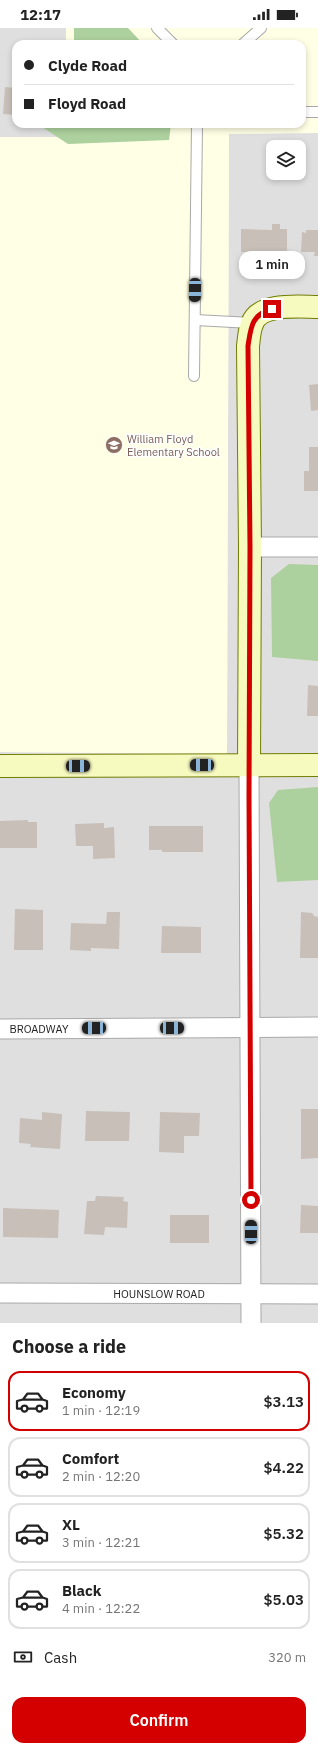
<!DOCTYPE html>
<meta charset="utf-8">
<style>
body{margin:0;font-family:"IBM Plex Sans",sans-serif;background:#f2f2f2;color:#222;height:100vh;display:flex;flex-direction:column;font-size:15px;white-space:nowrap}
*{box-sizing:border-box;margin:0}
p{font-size:13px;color:#767676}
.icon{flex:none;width:22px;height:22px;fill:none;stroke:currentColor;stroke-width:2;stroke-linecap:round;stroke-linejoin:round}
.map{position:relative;height:1295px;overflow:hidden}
.details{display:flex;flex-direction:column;background:#fff;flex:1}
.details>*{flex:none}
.top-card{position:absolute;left:12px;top:12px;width:294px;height:88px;border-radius:12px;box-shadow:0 2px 6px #0003;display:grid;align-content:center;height:88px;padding:0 12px;background:#fff}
.controls{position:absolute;left:266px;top:112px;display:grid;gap:8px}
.controls a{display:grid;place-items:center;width:40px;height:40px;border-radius:8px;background:#fff;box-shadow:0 2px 6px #0003;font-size:20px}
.end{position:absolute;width:18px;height:18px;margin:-9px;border:5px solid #d40000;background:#fff;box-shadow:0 0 0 2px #fff}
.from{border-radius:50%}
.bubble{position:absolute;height:28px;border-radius:12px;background:#fff;box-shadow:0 2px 6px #0003;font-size:13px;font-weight:600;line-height:28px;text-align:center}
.car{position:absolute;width:12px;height:24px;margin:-12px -6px;border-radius:5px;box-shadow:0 0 3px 1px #0007;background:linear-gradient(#222 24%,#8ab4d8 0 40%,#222 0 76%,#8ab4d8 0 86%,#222 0)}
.top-card b{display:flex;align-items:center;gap:14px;height:38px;font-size:15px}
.top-card b+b{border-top:1px solid #e0e0e0}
.top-card i{width:10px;height:10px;background:#222}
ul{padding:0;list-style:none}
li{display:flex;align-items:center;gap:12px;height:60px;margin:0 8px 6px;padding:0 4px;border:2px solid #e0e0e0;border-radius:12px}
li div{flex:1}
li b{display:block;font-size:15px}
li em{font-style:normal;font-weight:600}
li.selected{border-color:#d40000}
li>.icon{width:36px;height:36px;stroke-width:1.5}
h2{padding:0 12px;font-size:18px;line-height:48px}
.pay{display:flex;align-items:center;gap:10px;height:44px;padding:0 12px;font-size:15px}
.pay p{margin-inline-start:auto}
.action{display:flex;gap:8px;margin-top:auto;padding:8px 12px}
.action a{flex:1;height:46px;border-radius:12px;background:#d40000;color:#fff;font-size:16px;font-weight:600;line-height:46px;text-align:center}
.status{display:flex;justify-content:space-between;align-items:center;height:28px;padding:0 20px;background:#fff;direction:ltr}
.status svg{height:11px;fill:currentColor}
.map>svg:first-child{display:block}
.residential{fill:#e0dfdf;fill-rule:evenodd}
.education{fill:#ffffe5}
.forest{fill:#add19e}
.building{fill:#c7bfb8}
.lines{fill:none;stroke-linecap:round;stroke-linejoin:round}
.lane-casing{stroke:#a9a9a9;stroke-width:12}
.street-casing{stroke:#a9a9a9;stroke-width:21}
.secondary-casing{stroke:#707d05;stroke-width:24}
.lane{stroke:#fff;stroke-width:10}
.street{stroke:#fff;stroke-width:19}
.secondary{stroke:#f7fabf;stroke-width:22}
.route{stroke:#d40000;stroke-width:5}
.labels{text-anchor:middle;stroke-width:3;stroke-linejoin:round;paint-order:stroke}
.education-label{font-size:11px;fill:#785e54;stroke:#fff;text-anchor:start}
.street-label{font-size:11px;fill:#222;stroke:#fff}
</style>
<div class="status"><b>12:17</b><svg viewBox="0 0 49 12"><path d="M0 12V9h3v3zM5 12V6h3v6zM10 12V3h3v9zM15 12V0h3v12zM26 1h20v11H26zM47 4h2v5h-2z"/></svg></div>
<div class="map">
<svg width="318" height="1295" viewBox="0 0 318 1295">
<rect width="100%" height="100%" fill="#f2efe9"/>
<!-- residential -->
<g class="residential">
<polygon points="0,0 66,0 66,16 16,16 16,96 63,96 63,109 0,109"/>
<path d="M318 105V1295H0V724L227 726 229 106ZM273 119H299V145H273Z"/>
</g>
<!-- education -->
<polygon class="education" points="66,0 318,0 318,105 229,106 227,726 0,724 0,109 62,109 63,96 302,96 302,16 66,16"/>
<!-- forest -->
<g class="forest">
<polygon points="74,0 128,0 143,16 74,16"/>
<polygon points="43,96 171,96 169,112 68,116 42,99"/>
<polygon points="289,536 318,537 318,633 272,629 271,550"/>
<polygon points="318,759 318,852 277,854 269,775 278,762"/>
</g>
<!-- building -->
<g class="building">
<polygon points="5,59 16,60 16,87 3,86"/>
<polygon points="272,196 280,196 280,201 287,201 287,223 279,223 279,228 253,227 253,224 241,224 241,201 272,202"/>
<polygon points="306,202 318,202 318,228 314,228 315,224 301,224 302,204 306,205"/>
<polygon points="318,356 318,382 311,383 309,357"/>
<polygon points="309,419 318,419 318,463 304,463 304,443 309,443"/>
<polygon points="308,657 318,658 318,688 307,688"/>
<polygon points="28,792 28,794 37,794 37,820 0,820 0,793"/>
<polygon points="104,795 104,800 114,799 115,830 93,831 93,818 76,818 75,796"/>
<polygon points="149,798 203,798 203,824 162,824 162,822 149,822"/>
<polygon points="15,881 43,882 43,922 14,922"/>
<polygon points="107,884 120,884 119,921 91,920 91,923 70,922 71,895 106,896"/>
<polygon points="301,884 312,885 314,888 318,889 318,930 300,930"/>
<polygon points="162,898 201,899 201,925 161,925"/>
<polygon points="301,1081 318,1081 318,1130 301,1131"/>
<polygon points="86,1083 130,1084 129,1113 85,1113"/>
<polygon points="42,1084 62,1086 60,1121 30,1119 31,1116 19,1115 20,1090 42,1092"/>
<polygon points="160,1084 200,1085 199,1108 184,1108 184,1125 159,1124"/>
<polygon points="96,1168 124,1169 123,1173 128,1174 127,1200 105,1199 104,1207 84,1206 87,1173 95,1173"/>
<polygon points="301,1177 318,1178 318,1205 300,1205"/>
<polygon points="3,1180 59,1182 58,1210 3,1209"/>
<rect x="170" y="1187" width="39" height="28"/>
</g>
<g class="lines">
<!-- lane casing -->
<g class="lane-casing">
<g id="lane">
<polyline points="157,0 173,16"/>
<polyline points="243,16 261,0"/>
<polyline points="302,84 318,84"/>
<polyline points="195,292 252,295"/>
<polyline points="194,348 197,96"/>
</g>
</g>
<!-- street casing -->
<g class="street-casing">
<g id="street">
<polyline points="250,519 318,519"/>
<polyline points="249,737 251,1295"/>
<polyline points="0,1001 318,999"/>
<polyline points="0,1265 318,1266"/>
</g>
</g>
<!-- secondary casing -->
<g class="secondary-casing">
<g id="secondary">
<path d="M249 737 250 519 248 318C249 311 249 303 252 296 259 274 300 279 318 279"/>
<polyline points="0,738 318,737"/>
</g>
</g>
<!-- lane -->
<use href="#lane" class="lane"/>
<!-- street -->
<use href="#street" class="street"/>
<!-- secondary -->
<use href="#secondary" class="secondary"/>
</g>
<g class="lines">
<!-- route -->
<path class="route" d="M251 1172 249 768 250 519 248 318C251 299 251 287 272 281"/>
</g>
<!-- icons -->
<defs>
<g id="school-disc" transform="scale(0.9)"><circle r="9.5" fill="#8d6e63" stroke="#fff"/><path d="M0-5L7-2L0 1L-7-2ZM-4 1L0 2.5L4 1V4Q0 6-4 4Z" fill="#fff"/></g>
</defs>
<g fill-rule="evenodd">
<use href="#school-disc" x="114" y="417"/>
</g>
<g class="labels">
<!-- education labels -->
<g class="education-label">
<text x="127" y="415">William Floyd<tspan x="127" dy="13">Elementary School</tspan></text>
</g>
<!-- street labels -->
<g class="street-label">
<text x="39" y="1005">BROADWAY</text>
<text x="159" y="1270">HOUNSLOW ROAD</text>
</g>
</g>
</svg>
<div class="controls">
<a><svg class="icon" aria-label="layers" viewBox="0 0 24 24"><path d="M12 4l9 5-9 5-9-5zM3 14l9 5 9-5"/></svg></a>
</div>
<i class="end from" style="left:251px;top:1172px"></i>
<i class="end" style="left:272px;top:281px"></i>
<div class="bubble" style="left:239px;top:223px;width:66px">1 min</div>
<i class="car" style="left:195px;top:262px;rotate:181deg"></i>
<i class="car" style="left:202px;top:737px;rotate:270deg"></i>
<i class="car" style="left:78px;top:738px;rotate:90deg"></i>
<i class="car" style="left:94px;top:1000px;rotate:269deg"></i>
<i class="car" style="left:172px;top:1000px;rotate:90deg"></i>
<i class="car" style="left:251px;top:1204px;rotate:0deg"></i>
<div class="top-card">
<b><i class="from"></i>Clyde Road</b>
<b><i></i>Floyd Road</b>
</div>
</div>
<section class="details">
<h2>Choose a ride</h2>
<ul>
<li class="selected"><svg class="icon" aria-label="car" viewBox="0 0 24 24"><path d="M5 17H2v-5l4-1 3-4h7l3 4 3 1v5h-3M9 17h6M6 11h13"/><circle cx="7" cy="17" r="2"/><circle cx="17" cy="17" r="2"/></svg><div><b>Economy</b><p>1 min · 12:19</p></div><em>$3.13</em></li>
<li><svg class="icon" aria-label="car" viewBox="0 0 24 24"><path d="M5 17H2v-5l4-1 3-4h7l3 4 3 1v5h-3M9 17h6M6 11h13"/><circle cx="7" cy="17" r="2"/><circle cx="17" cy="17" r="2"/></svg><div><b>Comfort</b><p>2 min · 12:20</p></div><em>$4.22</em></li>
<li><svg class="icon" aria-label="car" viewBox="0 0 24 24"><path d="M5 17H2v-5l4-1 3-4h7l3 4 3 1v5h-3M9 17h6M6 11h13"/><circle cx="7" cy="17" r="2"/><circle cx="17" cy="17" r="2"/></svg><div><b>XL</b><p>3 min · 12:21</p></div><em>$5.32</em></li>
<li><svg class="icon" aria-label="car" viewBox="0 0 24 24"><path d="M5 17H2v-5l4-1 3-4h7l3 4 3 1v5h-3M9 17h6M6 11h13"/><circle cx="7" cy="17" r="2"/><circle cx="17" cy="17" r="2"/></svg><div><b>Black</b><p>4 min · 12:22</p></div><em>$5.03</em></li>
</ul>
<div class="pay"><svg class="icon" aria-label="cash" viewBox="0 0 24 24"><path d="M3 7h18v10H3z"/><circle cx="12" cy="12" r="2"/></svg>Cash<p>320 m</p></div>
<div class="action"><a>Confirm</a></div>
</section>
